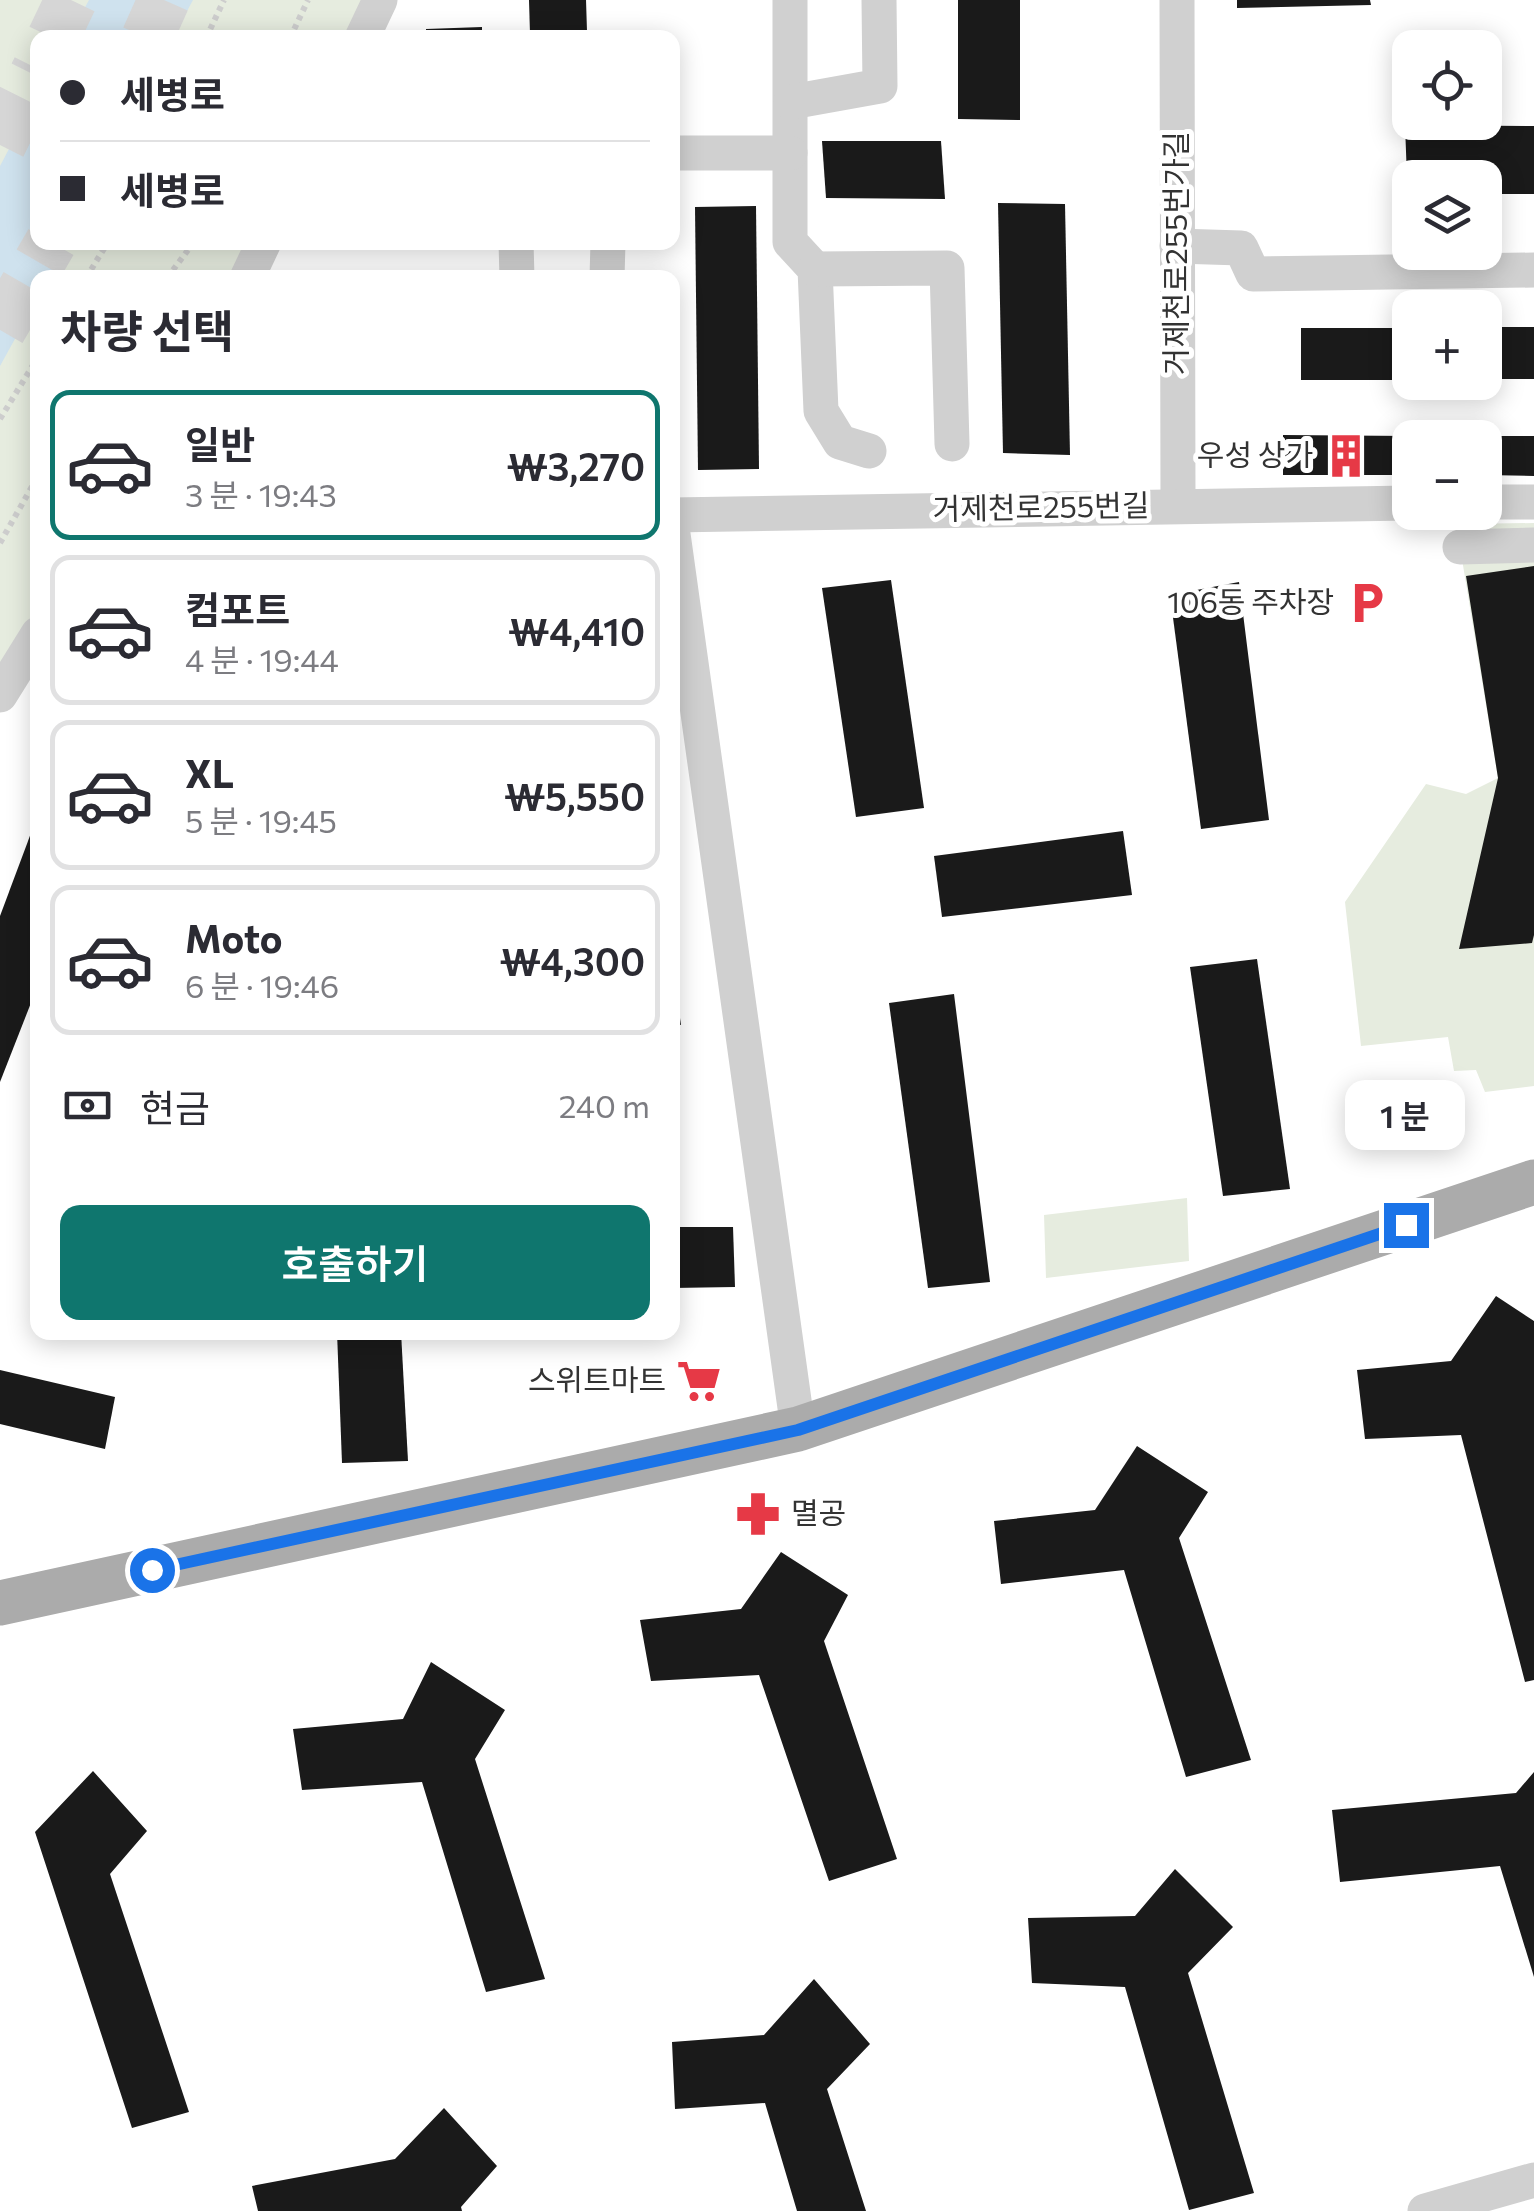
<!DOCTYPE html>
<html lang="ko">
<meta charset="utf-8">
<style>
body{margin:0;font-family:Commissioner,"Noto Sans KR",sans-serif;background:#f2f2f3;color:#2b2b33;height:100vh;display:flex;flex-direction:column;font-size:38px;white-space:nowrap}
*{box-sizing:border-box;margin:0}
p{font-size:32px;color:#7c7c81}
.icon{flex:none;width:55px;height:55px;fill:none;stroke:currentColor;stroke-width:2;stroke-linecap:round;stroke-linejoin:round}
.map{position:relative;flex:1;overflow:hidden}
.sheet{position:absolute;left:30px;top:270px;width:650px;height:1070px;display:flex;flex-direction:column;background:#fff;border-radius:20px;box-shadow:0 5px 25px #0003}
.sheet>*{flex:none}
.hud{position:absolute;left:30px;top:30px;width:650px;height:220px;border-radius:20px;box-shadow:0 5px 25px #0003;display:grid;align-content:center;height:220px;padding:0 30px;background:#fff}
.controls{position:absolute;left:1392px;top:30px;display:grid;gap:20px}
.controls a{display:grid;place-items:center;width:110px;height:110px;border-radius:20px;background:#fff;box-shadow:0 5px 25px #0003;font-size:50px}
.end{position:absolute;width:45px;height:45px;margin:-22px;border:12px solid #1a73e8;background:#fff;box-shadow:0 0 0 5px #fff}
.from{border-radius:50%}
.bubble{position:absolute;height:70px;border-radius:20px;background:#fff;box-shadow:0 5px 25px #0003;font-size:32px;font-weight:600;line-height:70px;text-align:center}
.hud b{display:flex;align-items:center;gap:35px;height:95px;font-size:38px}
.hud b+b{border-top:2px solid #e1e1e2}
.hud i{width:25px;height:25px;background:#2b2b33}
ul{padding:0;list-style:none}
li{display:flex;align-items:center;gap:30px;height:150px;margin:0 20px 15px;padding:0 10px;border:5px solid #e1e1e2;border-radius:20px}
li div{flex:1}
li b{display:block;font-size:38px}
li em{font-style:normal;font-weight:600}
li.current{border-color:#0f766e}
li>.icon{width:90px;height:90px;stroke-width:1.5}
h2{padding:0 30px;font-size:45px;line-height:120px}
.pay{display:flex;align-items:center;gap:25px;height:110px;padding:0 30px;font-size:38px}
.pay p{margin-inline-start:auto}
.cta{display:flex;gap:20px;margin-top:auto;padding:20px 30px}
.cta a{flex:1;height:115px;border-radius:20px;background:#0f766e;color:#fff;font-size:40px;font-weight:600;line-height:115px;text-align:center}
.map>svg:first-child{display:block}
.green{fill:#e6ecdf}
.water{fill:#cfe2ee}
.building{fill:#1a1a1a}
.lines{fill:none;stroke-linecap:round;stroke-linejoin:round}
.highway-tunnel{stroke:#d6d6d6;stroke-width:52;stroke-dasharray:52 26;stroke-linecap:butt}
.path{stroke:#cdcdcd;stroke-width:6;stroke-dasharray:5 5;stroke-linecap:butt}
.minor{stroke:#d0d0d0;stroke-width:35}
.major{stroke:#ababab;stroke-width:45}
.route{stroke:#1a73e8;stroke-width:12}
.labels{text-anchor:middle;stroke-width:10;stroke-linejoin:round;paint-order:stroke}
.street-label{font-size:30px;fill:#333;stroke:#fff}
.poi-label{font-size:30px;fill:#333;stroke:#fff;text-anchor:end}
</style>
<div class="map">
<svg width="1534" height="2211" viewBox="0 0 1534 2211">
<rect width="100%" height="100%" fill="#fff"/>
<!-- green -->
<g class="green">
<polygon points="0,0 369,0 352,37 38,38 38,242 252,243 233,277 38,278 37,624 0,683"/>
<polygon points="1534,523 1534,1086 1485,1092 1476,1070 1454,1071 1448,1037 1361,1046 1345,902 1426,784 1466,794 1498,778 1460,547 1465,524"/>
<polygon points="1187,1198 1189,1261 1046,1278 1044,1215"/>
</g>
<!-- water -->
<g class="water">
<polygon points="89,0 193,0 173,37 69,37"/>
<polygon points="37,96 38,242 69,243 50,277 38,278 37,299 0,366 0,166"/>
</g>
<!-- building -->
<g class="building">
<polygon points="529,0 586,0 587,32 530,34"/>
<polygon points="958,0 1020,0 1020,120 958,119"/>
<polygon points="1237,0 1370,0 1371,5 1237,8"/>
<polygon points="482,27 482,38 426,38 426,29"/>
<polygon points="1405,125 1534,126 1534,194 1485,194 1485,178 1407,178"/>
<polygon points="822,141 941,141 945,199 826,198"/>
<polygon points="998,203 1065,204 1070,455 1003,453"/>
<polygon points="756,206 759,469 698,470 695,207"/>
<rect x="1485" y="327" width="49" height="52"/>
<rect x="1301" y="328" width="109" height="52"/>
<polygon points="1283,435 1410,436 1410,475 1283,475"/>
<polygon points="1485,436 1534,436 1534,476 1485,475"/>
<polygon points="1534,566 1534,935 1532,943 1459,949 1498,778 1466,576"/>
<polygon points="891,580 924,808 856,817 822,588"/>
<polygon points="1239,582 1269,820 1201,829 1170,595"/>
<polygon points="37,817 38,985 0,1082 0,916"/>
<polygon points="1123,831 1132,895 942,917 934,856"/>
<polygon points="1257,959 1290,1189 1223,1196 1190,967"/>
<polygon points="675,983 681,1025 672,1022"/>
<polygon points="954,994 990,1282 928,1288 889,1003"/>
<polygon points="672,1227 733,1227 735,1287 672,1288"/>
<polygon points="1496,1296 1534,1321 1534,1680 1525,1682 1461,1435 1365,1439 1357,1370 1451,1361"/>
<polygon points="337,1332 401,1332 408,1461 342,1463"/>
<polygon points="0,1370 115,1397 105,1449 0,1424"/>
<polygon points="1137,1446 1208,1492 1179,1538 1251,1760 1186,1777 1124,1570 1001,1584 994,1521 1095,1510"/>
<polygon points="781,1552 848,1595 824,1641 897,1859 829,1881 759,1675 651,1681 640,1620 741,1609"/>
<polygon points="431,1662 505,1710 475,1759 545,1979 486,1992 422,1782 302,1790 293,1729 403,1719"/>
<polygon points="93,1771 147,1831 110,1874 189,2112 132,2128 35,1832"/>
<polygon points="1534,1772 1534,1977 1500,1866 1340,1882 1332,1810 1516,1793"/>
<polygon points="1175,1869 1233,1927 1188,1973 1254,2193 1189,2210 1125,1987 1032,1983 1028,1918 1135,1916"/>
<polygon points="814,1979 870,2044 827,2089 866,2211 797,2211 765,2103 675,2109 672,2042 764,2035"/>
<polygon points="444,2108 497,2166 461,2207 462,2211 258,2211 252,2186 395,2159"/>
</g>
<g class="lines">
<!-- highway-tunnel -->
<g class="highway-tunnel">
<polyline points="53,38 71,0"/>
<polyline points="147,38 164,0"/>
<polyline points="0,145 38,69"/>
<polyline points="0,330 51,242"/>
</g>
<!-- path -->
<g class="path">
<polyline points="206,38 224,0"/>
<polyline points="290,38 308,0"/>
<polyline points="86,278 108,242"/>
<polyline points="167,278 194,242"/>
<polyline points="0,419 38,357"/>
<polyline points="0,543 38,476"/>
</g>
<!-- minor -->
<g class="minor">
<polyline points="790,0 790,242 815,269 821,411 840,442 869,451"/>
<polyline points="1177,0 1178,506"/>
<polyline points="362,38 380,0"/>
<polyline points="791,102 880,86 879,0"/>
<polyline points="672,153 790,153"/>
<polyline points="516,242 517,278"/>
<polyline points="1177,246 1241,248 1253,274 1534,270"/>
<polyline points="815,269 947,268 952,444"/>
<polyline points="247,278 264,242"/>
<polyline points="607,278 608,242"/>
<polyline points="1485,502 1534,502"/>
<polyline points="672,515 1410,503"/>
<polyline points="672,527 798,1429"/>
<polyline points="1460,547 1534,545"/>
<polyline points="0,695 38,634"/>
<polyline points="1425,2211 1534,2180"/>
</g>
<!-- major -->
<polyline class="major" points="0,1603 798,1429 1534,1182"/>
</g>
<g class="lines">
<!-- route -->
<polyline class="route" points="152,1570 798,1430 1406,1225"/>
</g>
<!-- icons -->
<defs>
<g id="building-bare" transform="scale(3.45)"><path d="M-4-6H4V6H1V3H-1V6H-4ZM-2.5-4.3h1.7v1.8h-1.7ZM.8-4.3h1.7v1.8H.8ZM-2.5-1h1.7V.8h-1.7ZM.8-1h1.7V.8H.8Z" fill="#e63946" stroke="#fff" stroke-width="2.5" paint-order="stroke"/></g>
<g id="parking-bare" transform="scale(3.45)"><path d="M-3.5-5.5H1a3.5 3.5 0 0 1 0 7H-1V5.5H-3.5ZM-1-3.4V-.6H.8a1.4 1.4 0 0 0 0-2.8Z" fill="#e63946" stroke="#fff" stroke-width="2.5" paint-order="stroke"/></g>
<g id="supermarket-bare" transform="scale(3.45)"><path d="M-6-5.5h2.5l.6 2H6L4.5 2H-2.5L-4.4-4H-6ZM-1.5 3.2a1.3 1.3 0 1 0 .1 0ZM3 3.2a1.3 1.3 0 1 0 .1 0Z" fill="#e63946" stroke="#fff" stroke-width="2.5" paint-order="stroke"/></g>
<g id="pharmacy-bare" transform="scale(3.45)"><path d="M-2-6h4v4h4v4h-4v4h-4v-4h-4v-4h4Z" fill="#e63946" stroke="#fff" stroke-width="2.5" paint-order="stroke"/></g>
</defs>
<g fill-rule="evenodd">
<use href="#building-bare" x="1346" y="456"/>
<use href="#parking-bare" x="1367" y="603"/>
<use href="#supermarket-bare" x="699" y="1381"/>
<use href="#pharmacy-bare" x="758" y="1514"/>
</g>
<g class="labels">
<!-- street labels -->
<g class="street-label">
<text transform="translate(1177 253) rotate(-90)" y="10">거제천로255번가길</text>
<text transform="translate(1041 508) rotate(-1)" y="10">거제천로255번길</text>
</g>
<!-- poi labels -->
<g class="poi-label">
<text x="1313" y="466">우성 상가</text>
<text x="1334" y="613">106동 주차장</text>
<text x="666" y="1391">스위트마트</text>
<text x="791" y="1524" text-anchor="start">멸공</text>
</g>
</g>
</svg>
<div class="controls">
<a><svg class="icon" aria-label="locate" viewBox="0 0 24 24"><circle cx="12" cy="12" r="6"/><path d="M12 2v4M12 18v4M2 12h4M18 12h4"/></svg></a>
<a><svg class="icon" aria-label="layers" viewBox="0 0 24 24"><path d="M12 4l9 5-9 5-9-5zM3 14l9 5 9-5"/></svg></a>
<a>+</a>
<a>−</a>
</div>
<i class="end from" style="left:152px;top:1570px"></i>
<i class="end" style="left:1406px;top:1225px"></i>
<div class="bubble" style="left:1345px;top:1080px;width:120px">1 분</div>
<div class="hud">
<b><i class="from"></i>세병로</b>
<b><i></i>세병로</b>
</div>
<section class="sheet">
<h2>차량 선택</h2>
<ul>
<li class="current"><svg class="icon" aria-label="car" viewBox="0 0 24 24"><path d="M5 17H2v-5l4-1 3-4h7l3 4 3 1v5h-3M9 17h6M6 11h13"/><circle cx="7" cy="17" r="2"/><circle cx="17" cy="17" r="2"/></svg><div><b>일반</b><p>3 분 · 19:43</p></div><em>₩3,270</em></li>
<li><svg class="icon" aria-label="car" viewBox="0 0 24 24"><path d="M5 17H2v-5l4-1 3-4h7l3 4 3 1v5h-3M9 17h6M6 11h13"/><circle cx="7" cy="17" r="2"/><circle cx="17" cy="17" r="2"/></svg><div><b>컴포트</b><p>4 분 · 19:44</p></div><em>₩4,410</em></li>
<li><svg class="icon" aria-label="car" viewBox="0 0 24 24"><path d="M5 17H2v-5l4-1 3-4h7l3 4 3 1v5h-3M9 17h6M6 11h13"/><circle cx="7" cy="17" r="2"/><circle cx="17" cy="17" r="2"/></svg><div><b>XL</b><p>5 분 · 19:45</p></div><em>₩5,550</em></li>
<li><svg class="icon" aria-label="car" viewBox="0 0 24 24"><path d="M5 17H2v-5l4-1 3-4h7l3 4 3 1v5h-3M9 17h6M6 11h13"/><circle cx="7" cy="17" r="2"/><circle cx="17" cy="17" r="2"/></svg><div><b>Moto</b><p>6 분 · 19:46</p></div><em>₩4,300</em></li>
</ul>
<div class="pay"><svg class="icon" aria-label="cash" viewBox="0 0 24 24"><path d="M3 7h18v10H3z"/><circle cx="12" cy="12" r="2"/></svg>현금<p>240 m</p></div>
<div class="cta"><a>호출하기</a></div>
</section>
</div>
